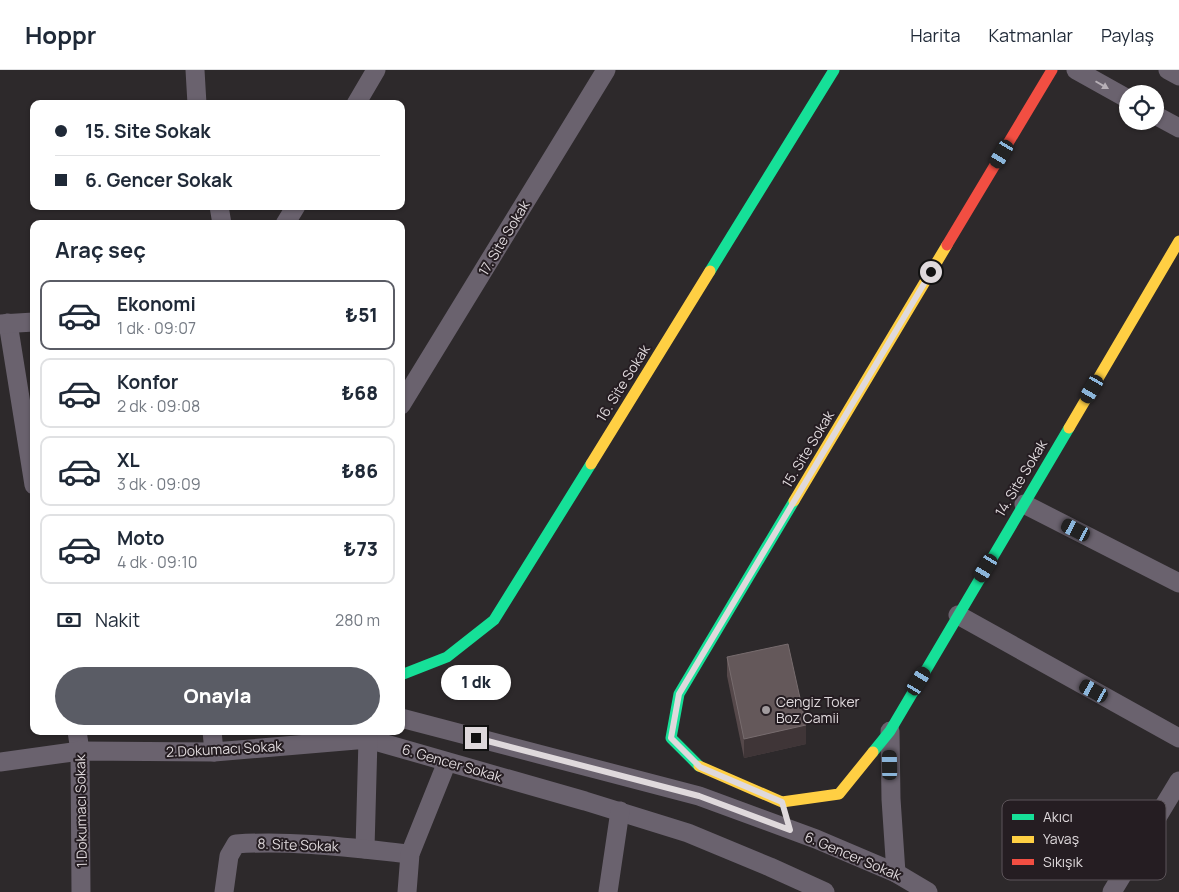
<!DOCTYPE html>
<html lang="tr">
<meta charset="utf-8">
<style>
body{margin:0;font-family:Manrope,sans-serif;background:#f2f2f3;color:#1f2937;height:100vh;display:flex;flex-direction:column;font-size:19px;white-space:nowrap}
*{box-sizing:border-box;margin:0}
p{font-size:16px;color:#747a83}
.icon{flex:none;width:28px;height:28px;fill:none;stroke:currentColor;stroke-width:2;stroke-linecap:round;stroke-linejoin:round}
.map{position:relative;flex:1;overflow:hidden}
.sheet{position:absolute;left:30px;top:150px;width:375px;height:515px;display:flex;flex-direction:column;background:#fff;border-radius:10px;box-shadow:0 1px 4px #0004}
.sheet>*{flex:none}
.guide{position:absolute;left:30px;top:30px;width:375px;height:110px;border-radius:10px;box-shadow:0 1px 4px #0004;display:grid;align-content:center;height:110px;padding:0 25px;background:#fff}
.controls{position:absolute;left:1119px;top:15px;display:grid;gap:10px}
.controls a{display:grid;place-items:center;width:45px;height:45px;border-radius:50%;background:#fff;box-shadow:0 1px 4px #0004;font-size:25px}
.end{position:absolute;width:22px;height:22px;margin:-11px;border:6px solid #dfd9dc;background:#111;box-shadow:0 0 0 2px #111}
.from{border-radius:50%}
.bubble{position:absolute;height:35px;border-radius:18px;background:#fff;box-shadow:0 1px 4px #0004;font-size:16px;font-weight:800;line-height:35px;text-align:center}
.car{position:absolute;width:15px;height:30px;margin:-15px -8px;border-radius:6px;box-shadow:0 0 4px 1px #0007;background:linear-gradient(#222 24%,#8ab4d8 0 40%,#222 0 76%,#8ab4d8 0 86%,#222 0)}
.guide b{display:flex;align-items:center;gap:18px;height:48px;font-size:19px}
.guide b+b{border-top:1px solid #e0e1e3}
.guide i{width:12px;height:12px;background:#1f2937}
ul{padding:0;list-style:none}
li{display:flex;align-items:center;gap:15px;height:70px;margin:0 10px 8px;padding:0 15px;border:2px solid #e0e1e3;border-radius:10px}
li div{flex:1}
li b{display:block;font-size:19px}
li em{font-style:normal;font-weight:800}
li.active{border-color:#5a5c65}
li>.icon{width:45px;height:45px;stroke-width:1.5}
h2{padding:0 25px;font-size:22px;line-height:60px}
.pay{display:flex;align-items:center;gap:12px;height:55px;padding:0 25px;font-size:19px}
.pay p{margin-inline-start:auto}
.cta{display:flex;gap:10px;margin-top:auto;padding:10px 25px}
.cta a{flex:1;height:58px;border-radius:30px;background:#5a5c65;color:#fff;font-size:20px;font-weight:800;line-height:58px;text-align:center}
header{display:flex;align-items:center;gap:30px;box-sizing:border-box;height:70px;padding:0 25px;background:#fff;border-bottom:1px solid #e0e1e3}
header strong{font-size:24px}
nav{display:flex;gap:28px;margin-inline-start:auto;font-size:18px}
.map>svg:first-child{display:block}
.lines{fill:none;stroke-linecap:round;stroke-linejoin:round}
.street{stroke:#6a626e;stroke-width:19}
.fast{stroke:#16e098;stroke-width:11}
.slow{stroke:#ffcf43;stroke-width:11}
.jam{stroke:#f24e42;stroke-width:11}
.wall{fill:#55484a}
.shaded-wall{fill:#3f3537}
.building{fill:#64585a;stroke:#776c6e}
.oneway{fill:#b6afb6}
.route{stroke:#dfd9dc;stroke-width:6}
.poi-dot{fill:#a19b9e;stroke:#251d22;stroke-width:2}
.labels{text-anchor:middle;stroke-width:4;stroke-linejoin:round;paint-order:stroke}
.street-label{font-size:14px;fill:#dfd9dc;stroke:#251d22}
.poi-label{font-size:14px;fill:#dfd9dc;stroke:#251d22;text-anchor:start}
.key{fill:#251d22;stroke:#5d555a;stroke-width:1}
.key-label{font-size:14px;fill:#dfd9dc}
</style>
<header>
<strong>Hoppr</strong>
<nav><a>Harita</a><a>Katmanlar</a><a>Paylaş</a></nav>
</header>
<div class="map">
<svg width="1179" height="822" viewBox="0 0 1179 822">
<rect width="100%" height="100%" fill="#2d292b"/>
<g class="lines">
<!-- street -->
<g class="street">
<polyline points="195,0 197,34"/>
<polyline points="1076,0 1128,29"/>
<polyline points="1168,0 1179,6"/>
<polyline points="356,34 376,0"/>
<polyline points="1155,45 1179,58"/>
<polyline points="219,136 222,154"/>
<polyline points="285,154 296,136"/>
<polyline points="8,253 34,415"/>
<polyline points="0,254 34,252"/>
<polyline points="401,335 606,0"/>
<polyline points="1024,434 1179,513"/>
<polyline points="958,545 1179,668"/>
<polyline points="401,648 699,726 816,769 896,803 928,822"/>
<polyline points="77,661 80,681 81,822"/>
<polyline points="212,661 214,682"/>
<polyline points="365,661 368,669 585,731 688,763 770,797 825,822"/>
<polyline points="890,661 891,729 896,803"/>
<polyline points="0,692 80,681 214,682 368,669 365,779"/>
<path d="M224 822 229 786 236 774C294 770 353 778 410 784"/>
<polyline points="407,822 410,784 447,692"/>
<polyline points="608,822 620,741"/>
<polyline points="1112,822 1179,711"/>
</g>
<!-- fast -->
<g class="fast">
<polyline points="710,201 834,0"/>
<polyline points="401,605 447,587 494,550 591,394"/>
<polyline points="873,682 890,661 1069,358"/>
<polyline points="699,696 671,668 679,624 794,431"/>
</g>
<!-- slow -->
<g class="slow">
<polyline points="1069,358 1179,171"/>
<polyline points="591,394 710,201"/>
<polyline points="794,431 947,175"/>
<polyline points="699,696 782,732 839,724 873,682"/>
</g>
<!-- jam -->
<polyline class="jam" points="947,175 1052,0"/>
</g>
<!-- wall -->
<polygon class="wall" points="727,587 806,674 744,688 727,606"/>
<!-- shaded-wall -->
<polygon class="shaded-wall" points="806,655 806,674 744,688 744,669"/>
<!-- building -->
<polygon class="building" points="788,574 806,655 744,669 727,587"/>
<!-- one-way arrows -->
<defs><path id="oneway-solid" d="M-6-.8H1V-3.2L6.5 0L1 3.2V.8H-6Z" transform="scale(1.25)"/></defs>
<use class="oneway" href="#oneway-solid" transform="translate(1102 15) rotate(30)"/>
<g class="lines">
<!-- route -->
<polyline class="route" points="476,668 699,726 790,760 782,732 700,697 671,668 679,624 931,202"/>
</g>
<!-- markers -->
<circle class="poi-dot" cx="766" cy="640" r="5"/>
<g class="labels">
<!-- street labels -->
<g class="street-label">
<text transform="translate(504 168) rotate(-59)" y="5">17. Site Sokak</text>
<text transform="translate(623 313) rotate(-58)" y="5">16. Site Sokak</text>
<text transform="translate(808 379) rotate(-59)" y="5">15. Site Sokak</text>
<text transform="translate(1021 408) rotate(-59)" y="5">14. Site Sokak</text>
<text transform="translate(224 679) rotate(-3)" y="5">2.Dokumacı Sokak</text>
<text transform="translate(452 693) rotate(16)" y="5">6. Gencer Sokak</text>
<text transform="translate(81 741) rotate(-91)" y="5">1.Dokumacı Sokak</text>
<text transform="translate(298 775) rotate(2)" y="5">8. Site Sokak</text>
<text transform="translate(853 786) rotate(23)" y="5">6. Gencer Sokak</text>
</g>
<!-- poi labels -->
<g class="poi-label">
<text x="776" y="637">Cengiz Toker<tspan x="776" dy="16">Boz Camii</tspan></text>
</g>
</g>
<!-- legend -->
<rect x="1002" y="730" width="164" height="80" rx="8" class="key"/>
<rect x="1012" y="744" width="22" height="6" fill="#16e098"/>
<rect x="1012" y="766" width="22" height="7" fill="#ffcf43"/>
<rect x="1012" y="789" width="22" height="6" fill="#f24e42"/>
<g class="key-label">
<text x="1043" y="752">Akıcı</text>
<text x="1043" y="774">Yavaş</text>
<text x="1043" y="797">Sıkışık</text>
</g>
</svg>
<div class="controls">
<a><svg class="icon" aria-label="locate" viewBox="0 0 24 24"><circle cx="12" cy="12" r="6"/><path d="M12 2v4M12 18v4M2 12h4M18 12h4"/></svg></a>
</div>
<i class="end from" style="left:931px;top:202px"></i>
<i class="end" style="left:476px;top:668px"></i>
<div class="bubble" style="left:441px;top:595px;width:70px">1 dk</div>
<i class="car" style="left:1002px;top:84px;rotate:211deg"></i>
<i class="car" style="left:1092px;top:319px;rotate:210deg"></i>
<i class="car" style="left:1076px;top:460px;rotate:297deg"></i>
<i class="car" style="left:986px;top:498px;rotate:211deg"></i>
<i class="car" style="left:919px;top:611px;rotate:31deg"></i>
<i class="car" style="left:1094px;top:621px;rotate:299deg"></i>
<i class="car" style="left:890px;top:695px;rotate:359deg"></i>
<div class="guide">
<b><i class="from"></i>15. Site Sokak</b>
<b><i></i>6. Gencer Sokak</b>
</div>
<section class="sheet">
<h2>Araç seç</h2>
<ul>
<li class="active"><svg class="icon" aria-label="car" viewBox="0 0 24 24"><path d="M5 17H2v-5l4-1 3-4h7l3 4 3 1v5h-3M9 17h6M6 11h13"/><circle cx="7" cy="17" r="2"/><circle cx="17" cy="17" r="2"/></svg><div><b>Ekonomi</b><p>1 dk · 09:07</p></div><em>₺51</em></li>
<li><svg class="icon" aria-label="car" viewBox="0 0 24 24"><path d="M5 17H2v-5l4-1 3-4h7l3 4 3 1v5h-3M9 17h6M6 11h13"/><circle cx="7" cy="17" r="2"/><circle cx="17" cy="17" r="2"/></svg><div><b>Konfor</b><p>2 dk · 09:08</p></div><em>₺68</em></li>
<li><svg class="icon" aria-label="car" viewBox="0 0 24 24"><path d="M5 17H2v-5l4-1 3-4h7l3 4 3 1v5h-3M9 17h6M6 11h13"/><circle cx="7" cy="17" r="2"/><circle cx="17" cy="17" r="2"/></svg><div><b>XL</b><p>3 dk · 09:09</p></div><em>₺86</em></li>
<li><svg class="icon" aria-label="car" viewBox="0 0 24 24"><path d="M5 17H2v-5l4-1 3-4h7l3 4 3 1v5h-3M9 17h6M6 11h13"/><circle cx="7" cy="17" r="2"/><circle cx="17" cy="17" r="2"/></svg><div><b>Moto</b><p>4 dk · 09:10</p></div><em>₺73</em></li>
</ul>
<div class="pay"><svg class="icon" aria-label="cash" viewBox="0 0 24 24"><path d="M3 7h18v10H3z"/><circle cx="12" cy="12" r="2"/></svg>Nakit<p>280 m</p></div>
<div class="cta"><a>Onayla</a></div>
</section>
</div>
